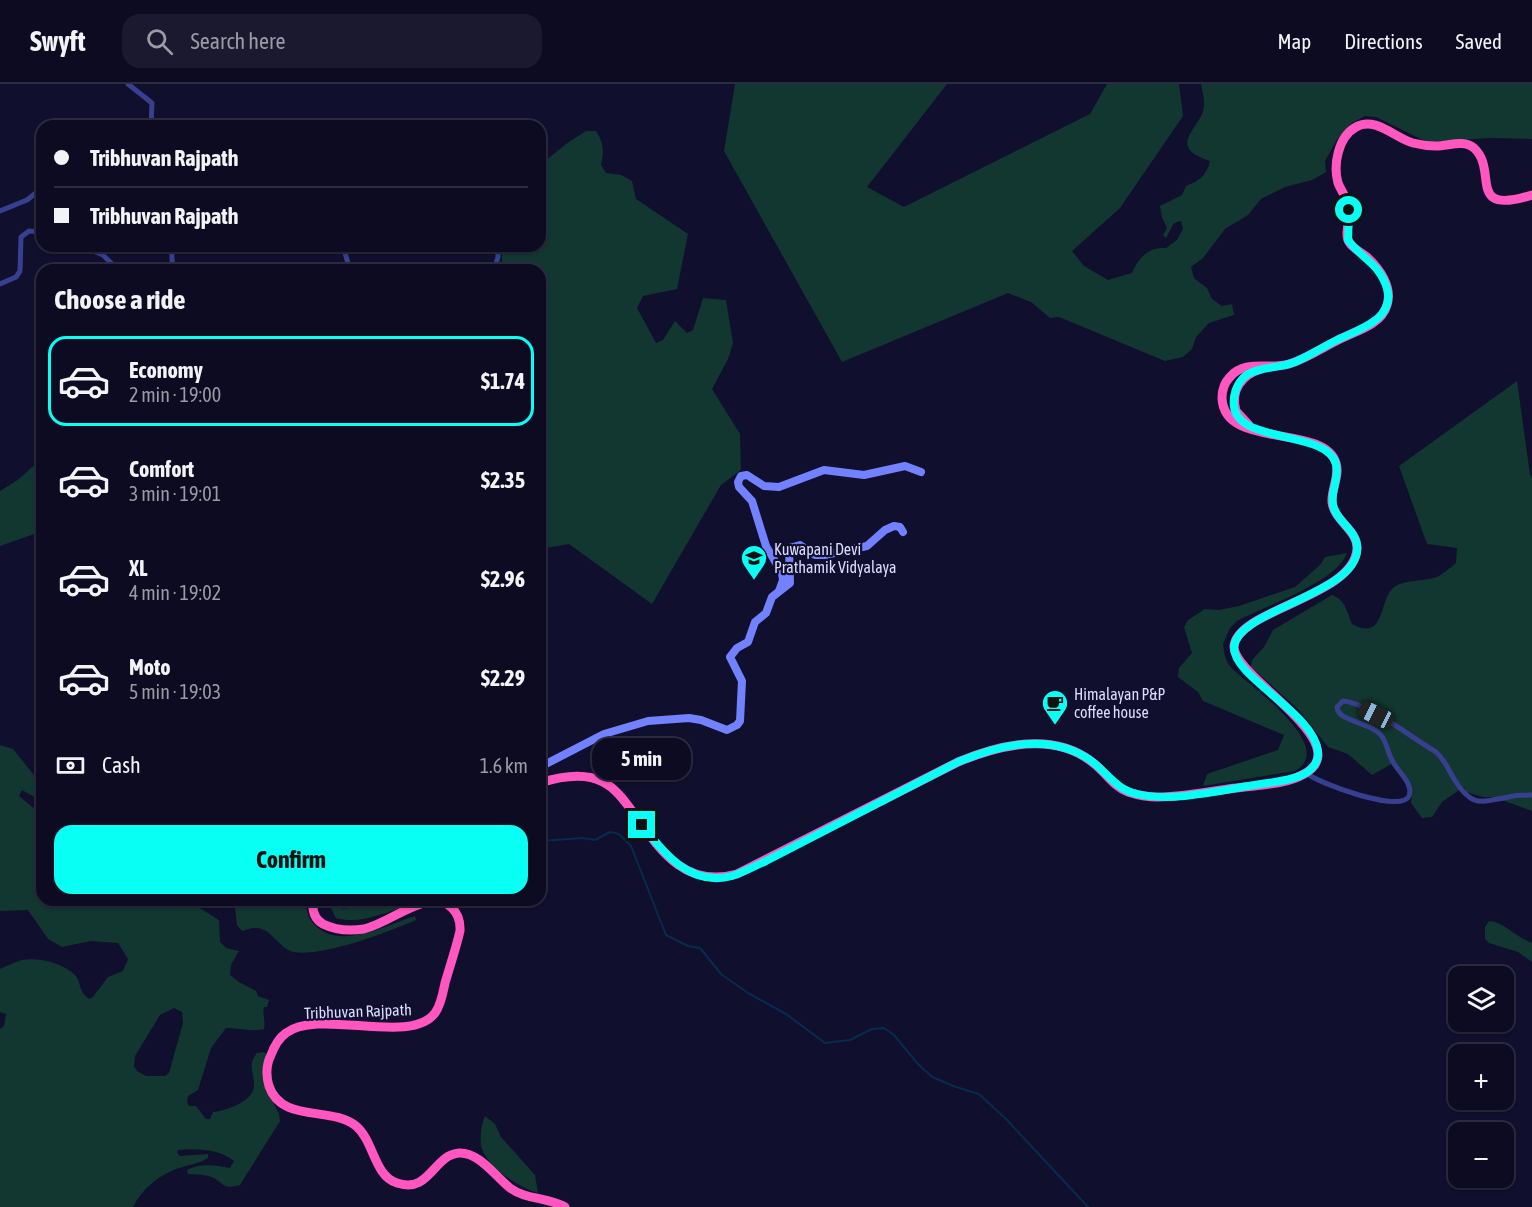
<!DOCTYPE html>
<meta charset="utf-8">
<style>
body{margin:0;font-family:"Asap Condensed",sans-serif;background:#1a192f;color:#f1f3f6;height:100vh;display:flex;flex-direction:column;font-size:22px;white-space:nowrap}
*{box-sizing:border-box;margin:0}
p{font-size:20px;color:#9a9ba5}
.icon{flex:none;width:33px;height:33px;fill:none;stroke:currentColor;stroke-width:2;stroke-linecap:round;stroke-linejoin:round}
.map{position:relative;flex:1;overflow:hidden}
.details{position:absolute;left:36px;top:180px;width:510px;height:642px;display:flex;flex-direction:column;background:#0c0b22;border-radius:18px;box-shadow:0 2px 4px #0004,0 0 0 2px #2c2b40}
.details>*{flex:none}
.top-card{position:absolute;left:36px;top:36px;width:510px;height:132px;border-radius:18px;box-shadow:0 2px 4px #0004,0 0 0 2px #2c2b40;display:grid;align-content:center;height:132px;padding:0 18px;background:#0c0b22}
.buttons{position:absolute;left:1448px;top:882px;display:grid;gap:12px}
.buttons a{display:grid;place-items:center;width:66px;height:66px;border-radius:12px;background:#0c0b22;box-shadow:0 2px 4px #0004,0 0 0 2px #2c2b40;font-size:30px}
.end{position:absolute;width:27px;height:27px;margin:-14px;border:8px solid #07fff4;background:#111;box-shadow:0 0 0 3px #111}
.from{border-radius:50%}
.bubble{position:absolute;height:42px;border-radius:18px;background:#0c0b22;box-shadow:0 2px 4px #0004,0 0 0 2px #2c2b40;font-size:20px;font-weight:700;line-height:42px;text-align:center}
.car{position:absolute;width:18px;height:36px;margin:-18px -9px;border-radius:8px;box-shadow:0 0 4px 2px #0007;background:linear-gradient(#222 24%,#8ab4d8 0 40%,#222 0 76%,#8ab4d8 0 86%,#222 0)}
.top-card b{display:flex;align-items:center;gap:21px;height:57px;font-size:22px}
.top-card b+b{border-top:2px solid #2c2b40}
.top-card i{width:15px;height:15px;background:#f1f3f6}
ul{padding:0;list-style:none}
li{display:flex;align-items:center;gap:18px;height:90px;margin:0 12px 9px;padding:0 6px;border:3px solid transparent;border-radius:18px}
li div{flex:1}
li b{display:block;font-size:22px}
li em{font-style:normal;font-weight:700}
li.on{border-color:#07fff4}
li>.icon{width:54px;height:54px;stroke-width:1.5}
h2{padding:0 18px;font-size:27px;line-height:72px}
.pay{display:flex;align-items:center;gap:15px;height:66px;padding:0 18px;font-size:22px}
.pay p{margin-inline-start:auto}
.cta{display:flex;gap:12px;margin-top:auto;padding:12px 18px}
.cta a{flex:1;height:69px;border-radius:18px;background:#07fff4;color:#111;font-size:24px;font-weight:700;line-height:69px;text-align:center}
header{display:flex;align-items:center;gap:36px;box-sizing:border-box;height:84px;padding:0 30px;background:#0c0b22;border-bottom:2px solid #2c2b40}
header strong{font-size:28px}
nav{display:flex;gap:33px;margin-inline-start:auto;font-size:21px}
.search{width:420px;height:54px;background:#1a192f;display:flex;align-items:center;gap:15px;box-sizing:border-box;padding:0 21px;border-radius:18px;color:#9a9ba5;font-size:22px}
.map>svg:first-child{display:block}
.green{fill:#123730;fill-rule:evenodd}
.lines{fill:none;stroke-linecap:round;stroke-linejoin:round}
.stream{stroke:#072b4e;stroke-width:2}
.street{stroke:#37408f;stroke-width:5}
.secondary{stroke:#7282ff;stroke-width:8}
.highway{stroke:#ff56bf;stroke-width:9}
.route{stroke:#07fff4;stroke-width:8}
.labels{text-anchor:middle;stroke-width:4.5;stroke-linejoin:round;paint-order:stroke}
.poi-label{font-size:16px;fill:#dbdcff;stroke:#100f2d;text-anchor:start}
.street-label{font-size:16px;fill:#dbdcff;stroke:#100f2d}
</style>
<header>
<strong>Swyft</strong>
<div class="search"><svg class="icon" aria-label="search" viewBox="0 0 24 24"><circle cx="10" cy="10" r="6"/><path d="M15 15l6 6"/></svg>Search here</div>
<nav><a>Map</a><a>Directions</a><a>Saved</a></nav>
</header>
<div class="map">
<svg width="1532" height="1123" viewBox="0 0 1532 1123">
<rect width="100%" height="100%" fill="#100f2d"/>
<!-- green -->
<g class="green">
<path d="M735 0H947L867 103 904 123 1090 30 1107 0H1179L1183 32 1120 124 1072 167 1084 182 1108 196 1132 189C1139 173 1148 163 1166 164L1177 156 1183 145 1181 137 1174 139 1166 154 1163 151 1167 144 1162 133 1160 122 1182 111 1186 102C1199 97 1207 91 1210 77 1164 63 1202 43 1204 23 1205 16 1202 7 1201 0H1532V55L1490 54 1427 58 1376 33 1365 32 1352 39 1336 57 1325 77 1326 88 1312 96 1285 103 1261 115 1248 131 1225 145 1203 174 1191 183 1194 194 1207 204 1212 215 1222 222 1232 220 1234 231 1209 239 1196 253 1192 265 1183 273 1165 277 1059 233 1050 234 1031 218 1008 209 842 278 724 67Z"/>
<path d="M586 47H596C604 60 604 66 601 81L606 89 621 91 632 97 636 115 688 150 677 205 643 212 637 224 656 259 663 256 675 237 687 249 693 246 703 214 726 216 733 259 728 275 712 305 740 350 741 386 721 401 652 520 569 460 540 465V186H498L502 177V162H540V81L566 60Z"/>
<path d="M1517 297 1530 391 1532 394V727L1493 713H1483L1466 708 1464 703 1442 718 1432 733 1422 734 1411 719 1412 709 1395 678 1372 691 1348 670 1328 663 1300 627 1251 583 1252 576 1264 563 1273 546 1332 511C1345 515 1347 528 1352 540 1385 558 1379 518 1392 505 1402 495 1423 498 1437 493 1443 490 1450 484 1456 479L1457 464 1427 460 1399 382Z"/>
<polygon points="42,374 42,452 37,449 0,462 0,407 19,395"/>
<path d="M1347 469C1337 498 1265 522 1237 537L1230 544 1223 560C1224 568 1225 576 1230 582 1246 600 1339 662 1295 687L1203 702 1207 690 1278 666 1284 651 1203 617 1198 608 1178 593 1179 584 1192 569 1184 543 1188 536 1205 525 1219 526 1239 522 1295 503 1320 481 1325 473Z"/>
<path d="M0 661 13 665 42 701V710L36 714 22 706 19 712 36 726 42 729V816H187L219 836 220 858 226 864 239 867 231 881 230 891 239 898 256 907 258 912 269 916 267 923H264C262 931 266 937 264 945 255 948 238 944 226 944L211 964 198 1006 188 1012 187 1018 189 1022H196L206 1035H210L213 1028C226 1027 255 1017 254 1001 254 988 247 981 257 969L264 968 267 970 265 1002 279 1030 280 1037 240 1101C220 1107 224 1096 208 1092 202 1090 195 1091 188 1090L187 1086C201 1079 215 1081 230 1084L234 1077C220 1065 195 1064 178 1066L177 1069 180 1072 208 1070V1074C199 1080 187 1081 176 1085 158 1092 141 1106 133 1123H0V945L4 942 6 930 0 928V885C7 882 15 878 22 876 39 873 63 879 75 891 82 899 77 905 89 915L93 913 108 893 123 887 128 875 118 859 91 857 62 863 48 855 28 826 0 827ZM174 924 182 928 183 939 169 989 165 992H146L137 987 134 982 135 972 160 931Z"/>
<path d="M248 816H304C307 823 307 832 312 838 337 869 386 841 415 832L416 836C388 848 323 873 294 868 279 865 270 842 255 844 251 844 246 846 242 847L237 841 235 823Z"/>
<path d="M343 816H405L406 822C385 829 358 841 336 834L331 824Z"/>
<path d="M1489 837C1504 838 1517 854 1532 859V878L1518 868 1489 859 1485 855V843Z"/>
<path d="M485 1032 495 1040 501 1053 535 1091 538 1109C520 1104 488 1084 482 1065 479 1055 481 1041 485 1032Z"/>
</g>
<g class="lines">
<!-- stream -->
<g class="stream">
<polyline points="540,757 583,754 595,756 610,748 619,750 631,762 666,851 688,862 700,864 721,890 748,909 786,930 825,959 850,956 872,945 884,944 894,951 918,980 932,993 956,1003 979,1010 1006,1035 1088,1123"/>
<polyline points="343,825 367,816"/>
</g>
<!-- street -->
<g class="street">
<polyline points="128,0 152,19 151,42"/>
<polyline points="0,127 27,116 42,104"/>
<polyline points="81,162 103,171 118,186"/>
<polyline points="171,162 173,186"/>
<polyline points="201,162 210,164 223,162"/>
<polyline points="343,162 350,186"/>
<polyline points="494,186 498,173 498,162"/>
<polyline points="0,200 16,193 20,187 21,153 29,147 42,148"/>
<path d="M1306 689C1318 699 1401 730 1409 712 1414 699 1396 686 1392 676 1388 669 1387 661 1383 654 1373 637 1338 639 1337 623L1343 617C1369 619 1413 655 1436 668 1445 676 1448 685 1454 695 1472 724 1480 718 1509 713 1516 711 1524 711 1532 711"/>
</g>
<!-- secondary -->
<g class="secondary">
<polyline points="779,507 783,496 782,489 766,462 752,417 739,403 738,398 741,392 747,391 764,402 779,403 824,386 864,391 905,382 921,388"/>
<polyline points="540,683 604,650 648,637 689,634 701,636 727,646 737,641 740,637 742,597 730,573 737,564 748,558 755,538 766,529 772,513 790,499 789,464 800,461 815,471 825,471 867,462 885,446 894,442 900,443 903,448"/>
</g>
<!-- highway -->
<g class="highway">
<path d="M1249 341 1236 327C1230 306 1242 291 1261 285"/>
<path d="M540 699C559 693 584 688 603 698 615 704 624 716 632 727 659 764 683 805 737 790L958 678C999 661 1053 647 1092 678 1105 687 1112 702 1128 708 1137 711 1148 713 1158 713 1184 713 1210 707 1236 704 1257 701 1285 701 1304 690 1359 660 1234 593 1234 563 1235 526 1354 513 1357 465 1358 446 1334 437 1332 418 1331 405 1340 392 1336 379 1324 339 1224 366 1222 314 1222 306 1224 299 1230 293 1245 275 1269 286 1289 280 1306 275 1322 264 1338 256 1349 250 1363 246 1373 239 1379 235 1385 228 1387 221 1393 203 1379 184 1367 173 1362 169 1352 164 1349 158 1344 150 1350 137 1349 128 1349 116 1342 109 1338 99 1333 81 1338 53 1356 43 1375 32 1395 54 1413 59 1421 61 1429 62 1436 62 1449 62 1463 55 1474 64 1499 87 1465 132 1532 111"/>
<path d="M313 816C312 826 314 835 323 840 335 846 351 847 364 845 387 839 406 822 428 818 448 814 461 828 460 847 456 864 450 882 445 899 443 909 441 921 435 929 411 962 319 924 286 949 279 954 274 963 271 971 266 981 266 992 269 1002 281 1039 332 1022 356 1042 374 1057 374 1092 397 1099 430 1110 433 1071 459 1069 479 1068 495 1092 510 1104 526 1116 548 1113 565 1123"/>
</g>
</g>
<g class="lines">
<!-- route -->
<path class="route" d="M642 741C664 770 691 803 732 792 744 788 755 782 766 777L958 678C999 661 1050 648 1090 676 1107 688 1115 705 1137 710 1171 719 1226 705 1261 700 1280 697 1319 695 1318 668 1315 629 1233 594 1234 563 1236 525 1363 510 1357 461 1355 445 1336 437 1333 421 1330 407 1340 394 1336 380 1326 343 1227 363 1234 314 1240 278 1270 288 1295 278 1309 272 1323 263 1337 256 1360 245 1398 234 1386 201 1378 179 1360 173 1348 156L1349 126"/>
</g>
<!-- icons -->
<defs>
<g id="school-pin" transform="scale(1.35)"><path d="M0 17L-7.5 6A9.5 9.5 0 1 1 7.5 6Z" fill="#07fff4" stroke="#100f2d"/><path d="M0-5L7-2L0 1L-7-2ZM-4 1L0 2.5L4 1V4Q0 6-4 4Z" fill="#111"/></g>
<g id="cafe-pin" transform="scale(1.35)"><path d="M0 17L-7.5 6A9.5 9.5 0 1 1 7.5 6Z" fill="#07fff4" stroke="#100f2d"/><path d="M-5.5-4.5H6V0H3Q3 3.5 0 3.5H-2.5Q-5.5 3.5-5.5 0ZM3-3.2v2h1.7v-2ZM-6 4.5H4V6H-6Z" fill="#111"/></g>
</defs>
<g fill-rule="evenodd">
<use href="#school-pin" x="754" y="474"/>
<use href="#cafe-pin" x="1055" y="619"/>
</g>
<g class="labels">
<!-- poi labels -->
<g class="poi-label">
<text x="774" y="471">Kuwapani Devi<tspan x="774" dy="18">Prathamik Vidyalaya</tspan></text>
<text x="1074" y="616">Himalayan P&amp;P<tspan x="1074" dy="18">coffee house</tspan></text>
</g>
<!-- street labels -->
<g class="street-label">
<text transform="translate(358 927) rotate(-2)" y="6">Tribhuvan Rajpath</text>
</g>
</g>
</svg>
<div class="buttons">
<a><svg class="icon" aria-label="layers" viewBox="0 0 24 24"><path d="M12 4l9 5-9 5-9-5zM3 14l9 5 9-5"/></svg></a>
<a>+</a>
<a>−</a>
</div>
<i class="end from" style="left:1349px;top:126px"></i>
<i class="end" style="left:642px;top:741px"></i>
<div class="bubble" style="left:592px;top:654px;width:99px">5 min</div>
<i class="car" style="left:1376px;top:631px;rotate:296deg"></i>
<div class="top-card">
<b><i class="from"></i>Tribhuvan Rajpath</b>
<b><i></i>Tribhuvan Rajpath</b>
</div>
<section class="details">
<h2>Choose a ride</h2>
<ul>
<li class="on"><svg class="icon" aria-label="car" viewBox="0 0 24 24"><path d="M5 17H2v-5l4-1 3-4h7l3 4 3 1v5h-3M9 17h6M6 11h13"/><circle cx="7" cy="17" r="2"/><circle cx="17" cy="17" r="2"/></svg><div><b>Economy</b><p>2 min · 19:00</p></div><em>$1.74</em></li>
<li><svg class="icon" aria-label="car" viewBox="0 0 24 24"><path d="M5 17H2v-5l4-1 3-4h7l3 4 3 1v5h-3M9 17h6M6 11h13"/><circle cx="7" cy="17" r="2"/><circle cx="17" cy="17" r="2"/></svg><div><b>Comfort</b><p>3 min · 19:01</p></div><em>$2.35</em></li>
<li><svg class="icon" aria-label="car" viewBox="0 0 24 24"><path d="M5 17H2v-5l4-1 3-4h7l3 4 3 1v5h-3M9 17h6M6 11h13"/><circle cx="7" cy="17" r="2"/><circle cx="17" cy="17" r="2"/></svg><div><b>XL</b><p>4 min · 19:02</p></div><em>$2.96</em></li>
<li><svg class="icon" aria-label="car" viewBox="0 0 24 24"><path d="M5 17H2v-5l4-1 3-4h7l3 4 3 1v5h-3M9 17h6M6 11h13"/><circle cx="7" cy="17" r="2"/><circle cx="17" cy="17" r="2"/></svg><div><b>Moto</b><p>5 min · 19:03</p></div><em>$2.29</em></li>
</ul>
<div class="pay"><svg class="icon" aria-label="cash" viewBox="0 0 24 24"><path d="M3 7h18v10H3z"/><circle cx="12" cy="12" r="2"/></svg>Cash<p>1.6 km</p></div>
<div class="cta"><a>Confirm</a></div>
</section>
</div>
